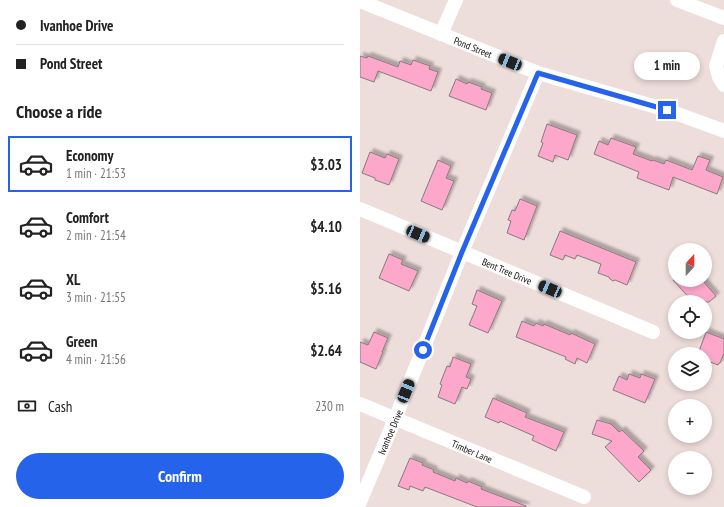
<!DOCTYPE html>
<meta charset="utf-8">
<style>
body{margin:0;font-family:"PT Sans Narrow",sans-serif;background:#f2f2f2;color:#222;height:100vh;display:flex;flex-direction:column;font-size:15px;white-space:nowrap}
*{box-sizing:border-box;margin:0}
p{font-size:13px;color:#767676}
.icon{flex:none;width:22px;height:22px;fill:none;stroke:currentColor;stroke-width:2;stroke-linecap:round;stroke-linejoin:round}
.map{position:relative;flex:1;overflow:hidden}
.details{display:flex;flex-direction:column;background:#fff;width:360px}
.details>*{flex:none}
.guide{display:grid;align-content:center;height:88px;padding:0 16px;background:#fff}
.needle{width:26px;rotate:21deg}
.tools{position:absolute;left:308px;top:243px;display:grid;gap:8px}
.tools a{display:grid;place-items:center;width:44px;height:44px;border-radius:50%;background:#fff;box-shadow:0 2px 6px #0003;font-size:20px}
.end{position:absolute;width:18px;height:18px;margin:-9px;border:5px solid #2563eb;background:#fff;box-shadow:0 0 0 2px #fff}
.from{border-radius:50%}
.bubble{position:absolute;height:28px;border-radius:14px;background:#fff;box-shadow:0 2px 6px #0003;font-size:13px;font-weight:700;line-height:28px;text-align:center}
.car{position:absolute;width:12px;height:24px;margin:-12px -6px;border-radius:5px;box-shadow:0 0 3px 1px #0007;background:linear-gradient(#222 24%,#8ab4d8 0 40%,#222 0 76%,#8ab4d8 0 86%,#222 0)}
.guide b{display:flex;align-items:center;gap:14px;height:38px;font-size:15px}
.guide b+b{border-top:1px solid #e0e0e0}
.guide i{width:10px;height:10px;background:#222}
ul{padding:0;list-style:none}
li{display:flex;align-items:center;gap:12px;height:56px;margin:0 8px 6px;padding:0 8px;border:2px solid transparent;border-radius:0px}
li div{flex:1}
li b{display:block;font-size:15px}
li em{font-style:normal;font-weight:700}
li.active{border-color:#2563eb}
li>.icon{width:36px;height:36px;stroke-width:1.5}
h2{padding:0 16px;font-size:18px;line-height:48px}
.pay{display:flex;align-items:center;gap:10px;height:44px;padding:0 16px;font-size:15px}
.pay p{margin-inline-start:auto}
.button{display:flex;gap:8px;margin-top:auto;padding:8px 16px}
.button a{flex:1;height:46px;border-radius:24px;background:#2563eb;color:#fff;font-size:16px;font-weight:700;line-height:46px;text-align:center}
main{display:flex;flex:1;min-height:0}
.map>svg:first-child{display:block}
.building{fill:#fda7ca;stroke:#887a7f;filter:url(#shadow)}
.lines{fill:none;stroke-linecap:round;stroke-linejoin:round}
.minor{stroke:#fff;stroke-width:14}
.route{stroke:#2563eb;stroke-width:5}
.labels{text-anchor:middle;stroke-width:4;stroke-linejoin:round;paint-order:stroke}
.street-label{font-size:10px;fill:#161110;stroke:#fff}
</style>
<main>
<section class="details">
<div class="guide">
<b><i class="from"></i>Ivanhoe Drive</b>
<b><i></i>Pond Street</b>
</div>
<h2>Choose a ride</h2>
<ul>
<li class="active"><svg class="icon" aria-label="car" viewBox="0 0 24 24"><path d="M5 17H2v-5l4-1 3-4h7l3 4 3 1v5h-3M9 17h6M6 11h13"/><circle cx="7" cy="17" r="2"/><circle cx="17" cy="17" r="2"/></svg><div><b>Economy</b><p>1 min · 21:53</p></div><em>$3.03</em></li>
<li><svg class="icon" aria-label="car" viewBox="0 0 24 24"><path d="M5 17H2v-5l4-1 3-4h7l3 4 3 1v5h-3M9 17h6M6 11h13"/><circle cx="7" cy="17" r="2"/><circle cx="17" cy="17" r="2"/></svg><div><b>Comfort</b><p>2 min · 21:54</p></div><em>$4.10</em></li>
<li><svg class="icon" aria-label="car" viewBox="0 0 24 24"><path d="M5 17H2v-5l4-1 3-4h7l3 4 3 1v5h-3M9 17h6M6 11h13"/><circle cx="7" cy="17" r="2"/><circle cx="17" cy="17" r="2"/></svg><div><b>XL</b><p>3 min · 21:55</p></div><em>$5.16</em></li>
<li><svg class="icon" aria-label="car" viewBox="0 0 24 24"><path d="M5 17H2v-5l4-1 3-4h7l3 4 3 1v5h-3M9 17h6M6 11h13"/><circle cx="7" cy="17" r="2"/><circle cx="17" cy="17" r="2"/></svg><div><b>Green</b><p>4 min · 21:56</p></div><em>$2.64</em></li>
</ul>
<div class="pay"><svg class="icon" aria-label="cash" viewBox="0 0 24 24"><path d="M3 7h18v10H3z"/><circle cx="12" cy="12" r="2"/></svg>Cash<p>230 m</p></div>
<div class="button"><a>Confirm</a></div>
</section>
<div class="map">
<svg width="364" height="507" viewBox="0 0 364 507">
<defs>
<filter id="shadow"><feDropShadow dx="3.5" dy="-3.5" stdDeviation="1" flood-color="#0004"/></filter>
</defs>
<rect width="100%" height="100%" fill="#eddddb"/>
<!-- building -->
<g class="building">
<polygon points="0,56 7,58 8,56 38,67 40,61 51,65 53,60 70,66 69,69 78,72 71,91 18,71 14,82 0,77"/>
<polygon points="96,79 107,84 108,82 122,87 121,89 132,93 126,110 89,96"/>
<polygon points="187,124 217,135 208,160 195,155 193,162 178,156 183,143 181,142"/>
<polygon points="251,138 276,147 273,154 292,161 293,160 304,164 306,160 332,170 338,156 350,160 346,170 363,177 357,194 313,177 309,190 277,178 279,172 234,154 239,141 248,145"/>
<polygon points="10,152 25,158 27,154 39,159 29,185 15,180 15,178 2,173"/>
<polygon points="78,160 91,166 86,178 94,181 82,210 61,201"/>
<polygon points="160,199 177,206 164,240 147,233 151,221 148,220 152,210 155,211"/>
<polygon points="200,231 276,262 267,285 255,280 253,281 250,279 249,277 238,273 241,264 217,255 215,259 205,255 203,260 190,255"/>
<polygon points="29,254 43,260 41,264 58,271 49,291 19,278"/>
<polygon points="313,280 342,280 356,296 349,302 333,302"/>
<polygon points="117,290 142,301 128,333 109,325 117,306 112,304"/>
<polygon points="162,321 174,326 176,323 183,326 184,324 210,335 211,333 235,344 227,363 217,358 215,364 205,359 206,357 156,337"/>
<polygon points="14,332 28,338 22,352 23,352 16,369 0,362 0,342 8,345"/>
<polygon points="346,332 364,339 364,353 360,363 359,363 358,365 345,360 345,354 338,354"/>
<polygon points="93,357 111,364 106,377 111,379 107,389 102,387 95,404 78,397 82,385 80,384 87,366 90,367"/>
<polygon points="269,374 280,378 281,374 295,379 285,403 253,390 259,376 267,380"/>
<polygon points="133,398 167,413 165,417 204,432 196,451 172,440 174,436 140,421 139,423 125,417"/>
<polygon points="237,420 251,424 259,432 262,430 284,451 278,457 291,470 279,482 245,447 252,441 232,434"/>
<polygon points="50,458 63,463 62,465 74,470 73,472 95,481 96,478 107,483 108,481 122,487 121,489 166,506 166,507 117,507 65,487 63,491 50,486 49,490 38,486"/>
</g>
<g class="lines">
<!-- minor -->
<g class="minor">
<polyline points="317,0 364,18"/>
<polyline points="0,1 178,73 307,110 364,131"/>
<polyline points="81,34 96,0"/>
<polyline points="364,41 356,66 359,77 364,85"/>
<polyline points="0,209 293,332"/>
<polyline points="0,404 224,497"/>
<polyline points="0,502 35,419 102,252 178,73"/>
</g>
</g>
<g class="lines">
<!-- route -->
<polyline class="route" points="63,350 102,252 178,73 307,110"/>
</g>
<g class="labels">
<!-- street labels -->
<g class="street-label">
<text transform="translate(113 47) rotate(22)" y="4">Pond Street</text>
<text transform="translate(147 271) rotate(23)" y="4">Bent Tree Drive</text>
<text transform="translate(30 432) rotate(-67)" y="4">Ivanhoe Drive</text>
<text transform="translate(112 451) rotate(23)" y="4">Timber Lane</text>
</g>
</g>
</svg>
<div class="tools">
<a><svg class="needle" viewBox="-14 -14 28 28"><path d="M0-13l5 13h-10z" fill="#e53935"/><path d="M0 13l5-13h-10z" fill="#767676"/></svg></a>
<a><svg class="icon" aria-label="locate" viewBox="0 0 24 24"><circle cx="12" cy="12" r="6"/><path d="M12 2v4M12 18v4M2 12h4M18 12h4"/></svg></a>
<a><svg class="icon" aria-label="layers" viewBox="0 0 24 24"><path d="M12 4l9 5-9 5-9-5zM3 14l9 5 9-5"/></svg></a>
<a>+</a>
<a>−</a>
</div>
<i class="end from" style="left:63px;top:350px"></i>
<i class="end" style="left:307px;top:110px"></i>
<div class="bubble" style="left:274px;top:52px;width:66px">1 min</div>
<i class="car" style="left:150px;top:62px;rotate:292deg"></i>
<i class="car" style="left:58px;top:234px;rotate:113deg"></i>
<i class="car" style="left:190px;top:289px;rotate:293deg"></i>
<i class="car" style="left:46px;top:391px;rotate:22deg"></i>
</div>
</main>
